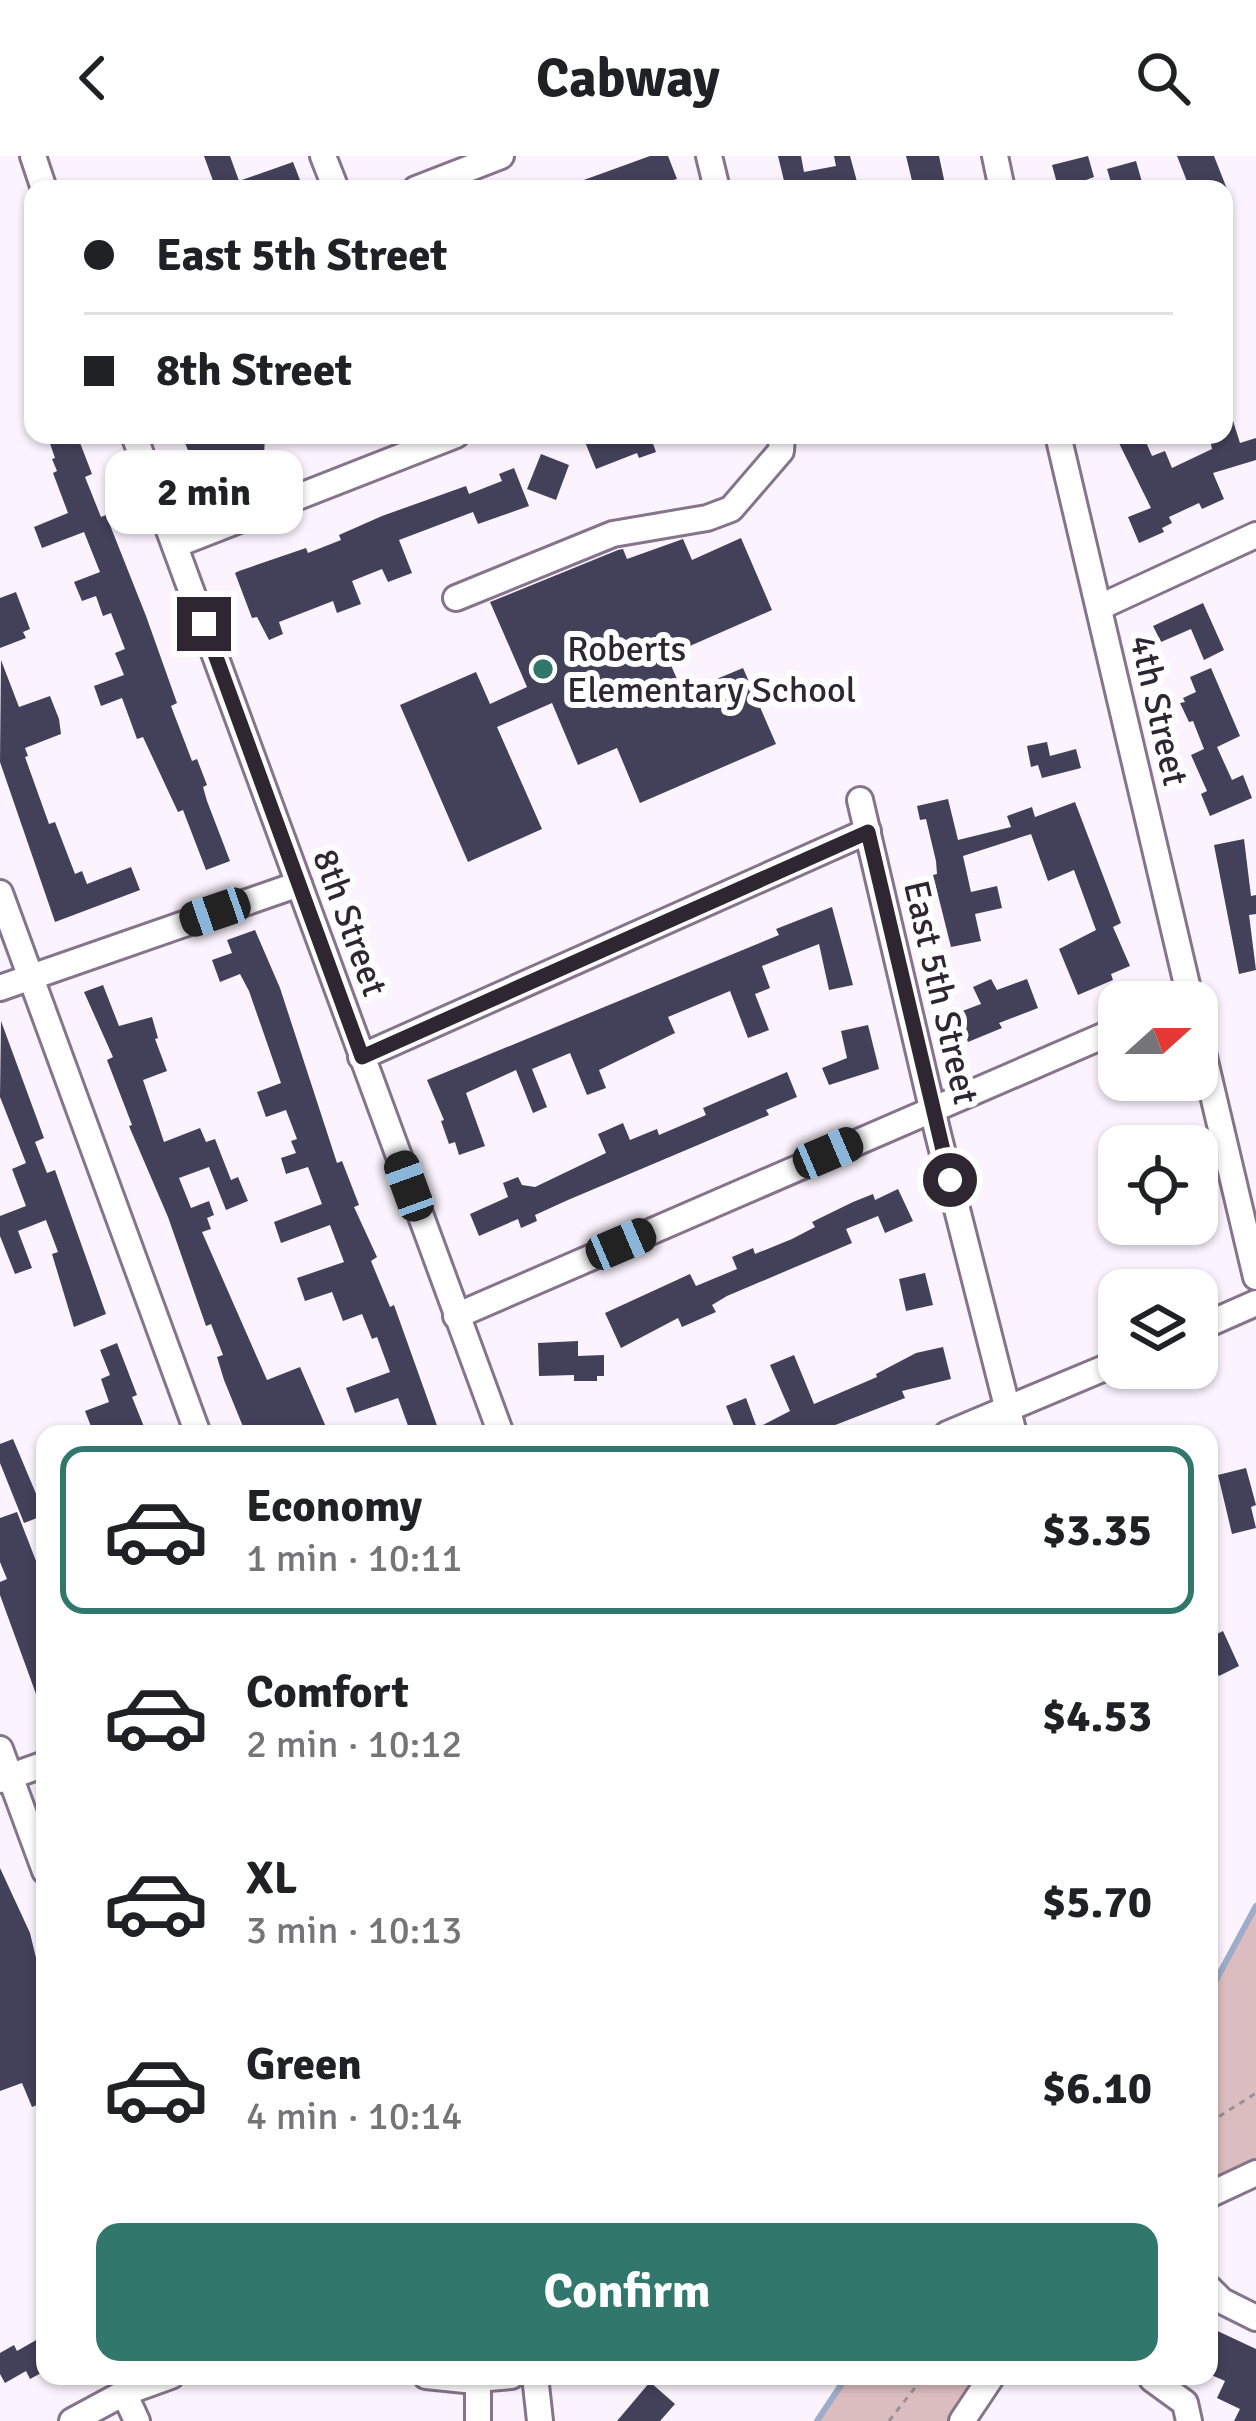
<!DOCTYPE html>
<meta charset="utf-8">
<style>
body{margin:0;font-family:Signika,sans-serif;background:#f2f2f2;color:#202124;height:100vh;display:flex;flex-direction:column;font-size:45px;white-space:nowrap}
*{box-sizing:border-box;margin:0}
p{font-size:39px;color:#757577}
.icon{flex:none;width:66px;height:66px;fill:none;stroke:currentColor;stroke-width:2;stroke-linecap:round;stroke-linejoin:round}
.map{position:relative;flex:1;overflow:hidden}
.drawer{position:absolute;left:36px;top:1269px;width:1182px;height:960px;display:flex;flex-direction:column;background:#fff;border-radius:24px;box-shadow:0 3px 9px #0004}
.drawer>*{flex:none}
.hud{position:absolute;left:24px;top:24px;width:1209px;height:264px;border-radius:24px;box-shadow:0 3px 9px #0004;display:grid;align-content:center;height:264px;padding:0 60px;background:#fff}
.needle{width:78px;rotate:69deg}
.controls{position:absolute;left:1098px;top:825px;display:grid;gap:24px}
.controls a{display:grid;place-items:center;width:120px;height:120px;border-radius:24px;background:#fff;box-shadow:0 3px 9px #0004;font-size:60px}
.end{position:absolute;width:54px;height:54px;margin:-27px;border:15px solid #2e2731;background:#fff;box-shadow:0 0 0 6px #fff}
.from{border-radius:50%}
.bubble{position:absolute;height:84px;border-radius:24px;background:#fff;box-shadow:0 3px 9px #0004;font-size:39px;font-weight:700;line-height:84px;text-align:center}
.car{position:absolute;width:36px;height:72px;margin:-36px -18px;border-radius:15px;box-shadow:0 0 9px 3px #0007;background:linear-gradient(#222 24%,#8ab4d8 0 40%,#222 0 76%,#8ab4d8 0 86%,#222 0)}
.hud b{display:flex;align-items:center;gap:42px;height:114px;font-size:45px}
.hud b+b{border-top:3px solid #e0e0e0}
.hud i{width:30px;height:30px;background:#202124}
ul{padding:21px 0 0;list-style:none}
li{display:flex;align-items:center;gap:36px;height:168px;margin:0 24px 18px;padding:0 36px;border:6px solid transparent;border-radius:24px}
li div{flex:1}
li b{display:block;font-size:45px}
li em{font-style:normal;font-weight:700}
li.current{border-color:#31776c}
li>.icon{width:108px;height:108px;stroke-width:1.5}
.cta{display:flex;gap:24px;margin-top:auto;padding:24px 60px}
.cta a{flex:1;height:138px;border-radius:24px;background:#31776c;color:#fff;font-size:48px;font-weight:700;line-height:138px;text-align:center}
header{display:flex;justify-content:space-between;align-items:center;height:156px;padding:0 60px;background:#fff;font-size:54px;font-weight:700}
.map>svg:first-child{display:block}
.green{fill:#dcbdbf}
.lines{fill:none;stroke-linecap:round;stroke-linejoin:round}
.stream{stroke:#9dacc8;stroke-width:6}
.building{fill:#434059}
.minor-casing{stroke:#86738c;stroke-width:30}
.path{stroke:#98919b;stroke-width:3;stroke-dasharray:6 6;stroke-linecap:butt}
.minor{stroke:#fff;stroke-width:24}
.route{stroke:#2e2731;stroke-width:15}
.poi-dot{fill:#31776c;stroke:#fff;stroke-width:4.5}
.labels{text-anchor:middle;stroke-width:12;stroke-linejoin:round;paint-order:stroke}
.poi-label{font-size:36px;fill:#2e2731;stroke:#fff;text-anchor:start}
.street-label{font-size:36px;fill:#2e2731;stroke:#fff}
</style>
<header><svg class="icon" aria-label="back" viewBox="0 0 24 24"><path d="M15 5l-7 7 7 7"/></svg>Cabway<svg class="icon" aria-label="search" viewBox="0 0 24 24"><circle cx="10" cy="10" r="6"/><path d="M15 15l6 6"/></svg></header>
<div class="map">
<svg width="1256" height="2265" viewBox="0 0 1256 2265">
<rect width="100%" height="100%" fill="#fbf3fd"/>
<!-- green -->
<g class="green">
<polygon points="1256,1750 1256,2018 1209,2039 1209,1837"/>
<polygon points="847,2220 994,2220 964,2265 817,2265"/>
</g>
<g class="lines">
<!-- stream -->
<g class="stream">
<polyline points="1209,1837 1256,1750"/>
<polyline points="817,2265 847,2220"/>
</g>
</g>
<!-- building -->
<g class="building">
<polygon points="204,0 230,0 239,25 293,6 300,24 280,33 216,33"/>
<polygon points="650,0 668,0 677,23 673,24 676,33 559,33"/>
<polygon points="778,0 801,0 804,16 836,10 834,0 850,0 859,33 786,33"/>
<polygon points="906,0 939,0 946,33 914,33"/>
<polygon points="1088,0 1094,21 1065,32 1064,29 1058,31 1052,9"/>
<polygon points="1177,0 1214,0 1227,33 1190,33"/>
<polygon points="1136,5 1144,33 1113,33 1107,13"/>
<polygon points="1224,249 1228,249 1240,287 1256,282 1256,304 1213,317 1224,343 1202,353 1199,347 1169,361 1172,367 1162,372 1164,376 1139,387 1128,361 1151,352 1115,279 1143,279 1152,300 1165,295 1172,312 1212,293 1209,279 1224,279"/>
<polygon points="47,279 77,279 92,318 85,321 101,361 106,359 146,460 177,547 171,550 192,605 197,603 207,629 203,631 207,645 230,705 206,714 183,654 178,656 143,581 137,583 122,542 101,550 94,530 124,519 115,497 125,493 111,457 103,460 96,440 82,445 74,426 100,416 84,376 42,392 34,371 68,357 53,317 57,315 52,303 55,302"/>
<polygon points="206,279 265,279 264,301 240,301 239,307 193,307 185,287"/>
<polygon points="603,279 650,279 656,296 639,302 637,297 596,313 585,286"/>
<polygon points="541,298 569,309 556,344 527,333"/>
<polygon points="514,312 529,350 478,368 473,356 399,384 412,417 388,426 382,413 352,425 361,448 337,457 333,445 279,466 283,478 269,484 257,461 252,462 235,417 239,415 306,392 308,397 341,384 339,379 382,360 466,330 469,338 502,325 499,318"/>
<polygon points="741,382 772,454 667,500 683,537 743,512 776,588 640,647 617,592 578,609 552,547 497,571 542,673 468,706 400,549 476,516 490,548 527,531 490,446 618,394 623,393 627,403 683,383 692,404"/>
<polygon points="16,436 30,473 23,476 26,482 0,492 0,442"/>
<polygon points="1203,447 1224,494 1204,504 1191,473 1161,486 1153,470"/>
<polygon points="1,504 19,551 50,540 59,563 61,578 25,592 28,600 25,601 49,668 55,666 75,718 82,715 87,728 131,711 140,734 55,766 0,606"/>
<polygon points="1211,512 1240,580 1217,591 1232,624 1243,619 1252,642 1210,660 1201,638 1207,635 1191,599 1204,593 1193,565 1189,566 1180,547 1185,546 1183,542 1196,536 1190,521"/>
<polygon points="1047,586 1050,600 1076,593 1081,612 1042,622 1038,609 1031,611 1027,590"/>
<polygon points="948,643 958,684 1011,671 1007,660 1032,651 1035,661 1075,646 1121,767 1113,771 1130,810 1111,818 1113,824 1078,839 1059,793 1096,774 1074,714 1048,725 1031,678 963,700 971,736 997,730 1002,752 975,758 981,785 951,791 933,719 937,718 936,705 926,663 920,664 917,650"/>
<polygon points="1244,683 1251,740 1256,739 1256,758 1249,759 1256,814 1239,818 1214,689"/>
<polygon points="832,751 853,829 829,834 819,788 762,810 770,832 755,838 769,874 748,882 730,835 668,861 675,877 599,914 606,932 587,939 570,897 532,913 547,951 533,957 516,914 466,937 485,990 459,999 455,986 449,988 441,965 444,964 427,924 779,779 776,773"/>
<polygon points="255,774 280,832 337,1007 342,1005 359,1049 354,1051 377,1101 371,1105 390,1151 394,1149 440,1278 411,1278 398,1242 355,1257 346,1232 390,1216 377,1181 372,1183 362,1158 343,1165 332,1136 305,1145 297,1122 344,1106 330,1069 281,1087 274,1066 322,1048 308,1011 286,1018 281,1002 296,997 291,985 297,983 286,954 266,961 257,936 281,927 249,835 240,818 220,826 212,804 232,797 227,784"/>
<polygon points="991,823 997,834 1027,823 1038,852 999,867 1002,872 968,886 957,857 981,848 973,831"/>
<polygon points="103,829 119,870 152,861 158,882 155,883 167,915 143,924 164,986 200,972 206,986 215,983 231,1024 238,1021 248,1045 226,1054 209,1011 179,1022 191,1052 209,1045 214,1059 207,1062 211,1073 202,1076 267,1224 300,1211 329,1278 246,1278 224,1224 217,1201 223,1199 211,1168 206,1170 168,1061 129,970 132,969 107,904 113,901 84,836"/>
<polygon points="1,865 44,982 35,986 47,1017 55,1014 106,1158 74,1171 52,1098 58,1096 46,1064 18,1075 32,1112 15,1118 0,1080 0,1060 26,1050 12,1013 26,1007 0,941"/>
<polygon points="868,869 879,913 829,929 822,912 847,902 841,875"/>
<polygon points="787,916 797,941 766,954 769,959 568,1044 535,1059 537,1065 521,1072 518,1063 479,1080 470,1058 508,1041 503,1027 518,1021 522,1029 535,1031 606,997 598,978 623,967 630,984 657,973 659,979 706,959 703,952"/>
<polygon points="898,1033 913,1065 885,1077 878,1060 846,1073 852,1087 727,1140 712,1149 716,1156 682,1171 678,1162 621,1192 605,1157 690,1118 696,1130 737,1113 732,1101 753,1092 755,1098 792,1083 815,1071 812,1066 853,1046 873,1038 875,1044"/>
<polygon points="925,1117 933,1149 906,1155 899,1123"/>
<polygon points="578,1185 578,1200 604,1199 604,1220 597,1220 597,1225 574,1225 574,1219 539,1220 538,1187"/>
<polygon points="117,1187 137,1239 132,1241 147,1278 94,1278 85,1255 109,1246 101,1223 110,1219 100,1194"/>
<polygon points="943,1191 951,1223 902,1235 905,1242 812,1278 737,1278 726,1250 746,1242 757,1272 790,1255 770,1209 794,1199 814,1248 877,1221 876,1218 916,1197"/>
<polygon points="13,1283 45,1359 24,1367 0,1307 0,1288"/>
<polygon points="1246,1312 1256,1349 1251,1351 1256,1372 1232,1378 1218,1319"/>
<polygon points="17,1356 45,1428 44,1560 0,1439 0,1426 7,1423 0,1406 0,1362"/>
<polygon points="1223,1475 1239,1510 1219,1520 1216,1515 1209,1518 1209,1482"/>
<polygon points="0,1712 30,1777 45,1839 45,1946 32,1951 22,1927 0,1935"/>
<polygon points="1209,2171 1256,2193 1256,2265 1234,2265 1240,2253 1217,2242 1225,2225 1209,2218"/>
<polygon points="45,2179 45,2215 30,2223 26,2215 5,2227 0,2218 0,2197 14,2189 17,2195"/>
<polygon points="650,2226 675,2248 660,2265 617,2265"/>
</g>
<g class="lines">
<!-- minor casing -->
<g class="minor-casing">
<g id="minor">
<polyline points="33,0 44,33"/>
<polyline points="323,0 336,33"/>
<polyline points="709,0 717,33"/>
<polyline points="995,0 1002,33"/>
<polyline points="416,33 501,0"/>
<polyline points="134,279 501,1278"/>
<polyline points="1058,279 1191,846"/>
<polyline points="175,389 456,279"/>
<polyline points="456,442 613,378 707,362 731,353 781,295 782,279"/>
<polyline points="1100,451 1256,379"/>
<polyline points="860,644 938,978 1014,1278"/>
<polyline points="0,737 198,1278"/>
<polyline points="0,832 299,728"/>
<polyline points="1197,871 1256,1121"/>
<polyline points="361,901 868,675"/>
<polyline points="456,1160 1119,873"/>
<polyline points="1197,1173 1256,1147"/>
<polyline points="947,1278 1119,1206"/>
<polyline points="0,1593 45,1715"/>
<polyline points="0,1624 45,1608"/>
<polyline points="1209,2039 1256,2017"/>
<polyline points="1209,2132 1222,2145 1256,2162"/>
<polyline points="426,2220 465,2224 511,2220"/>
<polyline points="535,2220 540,2265"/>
<polyline points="478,2223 478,2265"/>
<polyline points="1152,2223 1185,2247 1189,2265"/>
<polyline points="124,2237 137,2265"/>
<polyline points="72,2265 124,2237 171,2220"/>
<polyline points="962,2265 992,2220"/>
</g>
</g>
<!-- path -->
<g class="path">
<polyline points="1209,1967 1256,1937"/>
<polyline points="889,2265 924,2220"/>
</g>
<!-- minor -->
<use href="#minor" class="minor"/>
</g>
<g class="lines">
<!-- route -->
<polyline class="route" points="204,468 362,901 868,676 950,1024"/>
</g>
<!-- markers -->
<circle class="poi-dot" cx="543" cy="513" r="12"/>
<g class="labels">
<!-- poi labels -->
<g class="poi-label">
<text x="567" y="505">Roberts<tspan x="567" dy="41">Elementary School</tspan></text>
</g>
<!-- street labels -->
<g class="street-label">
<text transform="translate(1160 554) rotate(77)" y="13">4th Street</text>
<text transform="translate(351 766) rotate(70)" y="13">8th Street</text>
<text transform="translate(942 836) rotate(77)" y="13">East 5th Street</text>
</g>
</g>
</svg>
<div class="controls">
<a><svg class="needle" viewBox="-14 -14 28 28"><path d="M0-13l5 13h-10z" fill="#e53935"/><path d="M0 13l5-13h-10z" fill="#757577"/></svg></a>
<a><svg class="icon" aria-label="locate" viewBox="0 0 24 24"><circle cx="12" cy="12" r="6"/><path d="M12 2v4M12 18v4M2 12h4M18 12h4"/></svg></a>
<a><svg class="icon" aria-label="layers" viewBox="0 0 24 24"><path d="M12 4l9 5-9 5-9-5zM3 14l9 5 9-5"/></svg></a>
</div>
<i class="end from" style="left:950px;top:1024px"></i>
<i class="end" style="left:204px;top:468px"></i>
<div class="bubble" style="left:105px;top:294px;width:198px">2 min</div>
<i class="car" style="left:215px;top:756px;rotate:251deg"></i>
<i class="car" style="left:828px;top:997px;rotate:67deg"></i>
<i class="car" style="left:409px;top:1030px;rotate:340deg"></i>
<i class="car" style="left:621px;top:1088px;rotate:67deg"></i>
<div class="hud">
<b><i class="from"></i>East 5th Street</b>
<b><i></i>8th Street</b>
</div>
<section class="drawer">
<ul>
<li class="current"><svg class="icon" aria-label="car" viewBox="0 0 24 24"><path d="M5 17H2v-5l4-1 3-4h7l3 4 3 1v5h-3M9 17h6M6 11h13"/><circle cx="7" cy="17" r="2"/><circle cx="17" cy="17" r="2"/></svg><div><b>Economy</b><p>1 min · 10:11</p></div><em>$3.35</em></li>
<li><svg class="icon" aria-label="car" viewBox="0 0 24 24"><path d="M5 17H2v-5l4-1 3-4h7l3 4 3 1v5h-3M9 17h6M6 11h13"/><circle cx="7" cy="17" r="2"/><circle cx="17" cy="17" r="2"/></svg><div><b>Comfort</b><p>2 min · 10:12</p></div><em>$4.53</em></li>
<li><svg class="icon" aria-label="car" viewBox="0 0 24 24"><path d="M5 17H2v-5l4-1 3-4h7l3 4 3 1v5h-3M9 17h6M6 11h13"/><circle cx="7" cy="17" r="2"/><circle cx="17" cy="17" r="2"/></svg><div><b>XL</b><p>3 min · 10:13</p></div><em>$5.70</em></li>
<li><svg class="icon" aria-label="car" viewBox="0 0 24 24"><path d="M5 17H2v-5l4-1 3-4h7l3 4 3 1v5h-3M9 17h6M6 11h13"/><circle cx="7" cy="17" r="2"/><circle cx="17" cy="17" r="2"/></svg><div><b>Green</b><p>4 min · 10:14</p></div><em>$6.10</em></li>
</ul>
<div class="cta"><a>Confirm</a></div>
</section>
</div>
